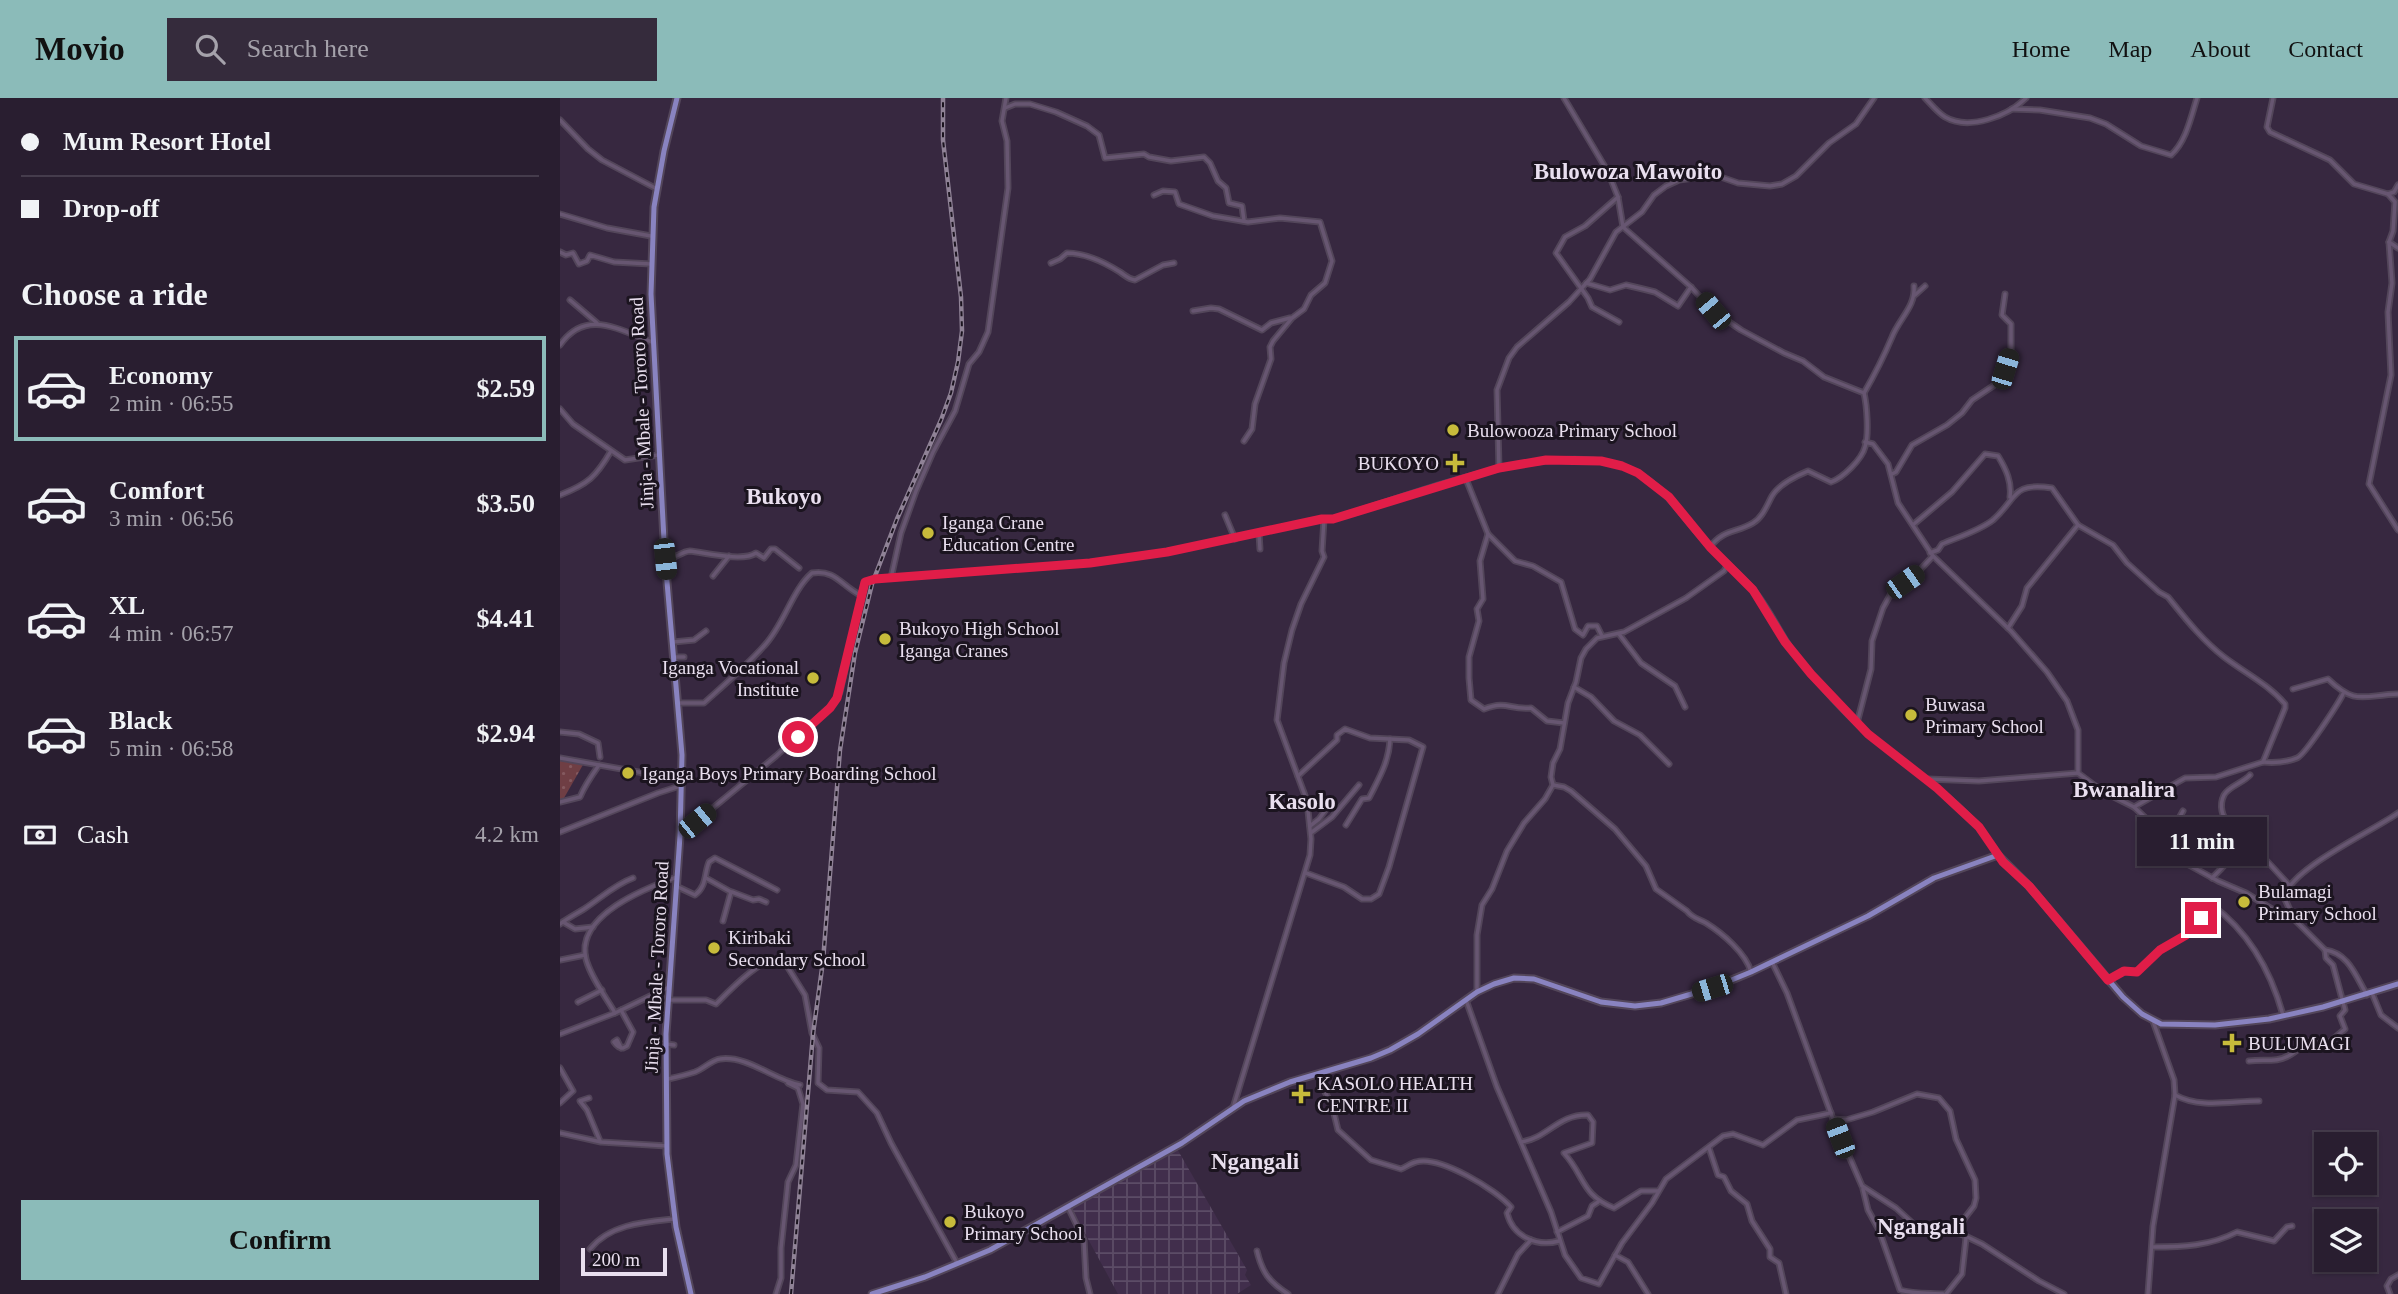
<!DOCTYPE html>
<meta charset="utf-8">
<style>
body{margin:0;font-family:Georgia,serif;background:#352b3c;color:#f1f3f6;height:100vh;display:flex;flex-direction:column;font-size:26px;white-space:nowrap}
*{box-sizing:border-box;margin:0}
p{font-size:23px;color:#a5a2ab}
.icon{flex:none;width:38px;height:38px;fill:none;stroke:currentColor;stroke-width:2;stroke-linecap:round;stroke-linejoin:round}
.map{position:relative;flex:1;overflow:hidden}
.side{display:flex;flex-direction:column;background:#291e30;width:560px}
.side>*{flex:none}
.banner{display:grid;align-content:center;height:154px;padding:0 21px;background:#291e30}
.fabs{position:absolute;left:1754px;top:1034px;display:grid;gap:14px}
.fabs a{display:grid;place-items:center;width:63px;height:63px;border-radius:0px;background:#291e30;box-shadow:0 2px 5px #0004,0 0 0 2px #453c4c;font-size:35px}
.scale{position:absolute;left:21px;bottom:18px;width:86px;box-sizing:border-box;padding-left:7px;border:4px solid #e9dfef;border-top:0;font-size:19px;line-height:24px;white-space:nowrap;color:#e9dfef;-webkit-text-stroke:5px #1b141f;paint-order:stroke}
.end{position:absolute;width:32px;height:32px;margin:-16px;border:9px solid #e11d48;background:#fff;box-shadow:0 0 0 4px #fff}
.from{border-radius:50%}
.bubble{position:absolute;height:49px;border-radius:0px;background:#291e30;box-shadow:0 2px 5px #0004,0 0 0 2px #453c4c;font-size:23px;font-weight:700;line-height:49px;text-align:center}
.car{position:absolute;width:21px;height:42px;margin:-21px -10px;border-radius:9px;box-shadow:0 0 5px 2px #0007;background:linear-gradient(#222 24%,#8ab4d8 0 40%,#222 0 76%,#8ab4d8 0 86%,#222 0)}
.banner b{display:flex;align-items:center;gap:24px;height:66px;font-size:26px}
.banner b+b{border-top:2px solid #453c4c}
.banner i{width:18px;height:18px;background:#f1f3f6}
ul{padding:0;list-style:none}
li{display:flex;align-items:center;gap:21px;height:105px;margin:0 14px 10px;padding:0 7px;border:4px solid transparent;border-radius:0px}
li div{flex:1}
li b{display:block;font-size:26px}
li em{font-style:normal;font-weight:700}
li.selected{border-color:#8bbbb9}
li>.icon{width:63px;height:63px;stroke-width:1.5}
h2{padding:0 21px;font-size:32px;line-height:84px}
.pay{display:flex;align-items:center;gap:18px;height:77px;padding:0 21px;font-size:26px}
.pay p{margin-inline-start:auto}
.primary-button{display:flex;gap:14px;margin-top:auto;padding:14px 21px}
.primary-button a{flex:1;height:80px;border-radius:0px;background:#8bbbb9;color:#111;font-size:28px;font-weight:700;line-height:80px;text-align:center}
header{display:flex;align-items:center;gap:42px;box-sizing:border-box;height:98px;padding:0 35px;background:#8bbbb9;color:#111}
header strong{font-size:33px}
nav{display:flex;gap:38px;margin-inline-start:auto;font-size:24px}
.search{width:490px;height:63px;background:#352b3c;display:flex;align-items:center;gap:18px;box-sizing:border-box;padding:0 24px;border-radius:0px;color:#a5a2ab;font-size:26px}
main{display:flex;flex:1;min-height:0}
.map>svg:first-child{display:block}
.industrial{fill:url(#industrial-grid)}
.park{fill:url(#park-dots)}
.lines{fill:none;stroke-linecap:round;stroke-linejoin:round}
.minor-casing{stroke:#53465a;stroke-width:7}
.major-casing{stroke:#53465a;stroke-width:9}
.minor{stroke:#675671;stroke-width:3.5}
.major{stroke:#8983c0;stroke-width:5}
.rail-casing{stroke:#8f8296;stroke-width:4.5}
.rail{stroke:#1b141f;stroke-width:2;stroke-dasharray:5;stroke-linecap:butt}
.route{stroke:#e11d48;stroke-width:9}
.poi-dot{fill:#c7bb3b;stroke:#1b141f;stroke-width:2.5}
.labels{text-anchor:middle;stroke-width:6;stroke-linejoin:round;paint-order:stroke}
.street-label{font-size:19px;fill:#e9dfef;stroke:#1b141f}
.poi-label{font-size:19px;fill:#e9dfef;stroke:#1b141f;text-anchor:start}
.quarter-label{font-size:23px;font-weight:bold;fill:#e9dfef;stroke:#1b141f}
</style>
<header>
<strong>Movio</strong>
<div class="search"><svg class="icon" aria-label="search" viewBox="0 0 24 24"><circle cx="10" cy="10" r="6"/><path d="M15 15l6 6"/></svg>Search here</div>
<nav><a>Home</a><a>Map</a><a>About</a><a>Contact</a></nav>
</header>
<main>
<section class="side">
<div class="banner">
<b><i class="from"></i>Mum Resort Hotel</b>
<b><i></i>Drop-off</b>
</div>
<h2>Choose a ride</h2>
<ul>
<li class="selected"><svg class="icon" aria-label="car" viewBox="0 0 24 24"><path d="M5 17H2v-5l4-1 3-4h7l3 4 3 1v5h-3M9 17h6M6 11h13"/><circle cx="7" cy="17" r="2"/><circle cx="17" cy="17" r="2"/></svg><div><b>Economy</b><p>2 min · 06:55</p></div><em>$2.59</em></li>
<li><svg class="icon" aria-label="car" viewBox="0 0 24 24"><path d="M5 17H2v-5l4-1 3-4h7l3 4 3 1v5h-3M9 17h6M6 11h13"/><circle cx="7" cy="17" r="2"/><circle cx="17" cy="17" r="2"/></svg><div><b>Comfort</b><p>3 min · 06:56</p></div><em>$3.50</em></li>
<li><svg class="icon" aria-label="car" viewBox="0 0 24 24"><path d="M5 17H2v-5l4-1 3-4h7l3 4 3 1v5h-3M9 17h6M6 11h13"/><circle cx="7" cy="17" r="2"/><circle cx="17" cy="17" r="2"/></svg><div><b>XL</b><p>4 min · 06:57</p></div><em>$4.41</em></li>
<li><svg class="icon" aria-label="car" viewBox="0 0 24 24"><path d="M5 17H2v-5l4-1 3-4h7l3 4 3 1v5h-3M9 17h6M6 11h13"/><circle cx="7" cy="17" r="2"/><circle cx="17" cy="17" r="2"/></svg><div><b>Black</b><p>5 min · 06:58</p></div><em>$2.94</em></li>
</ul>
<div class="pay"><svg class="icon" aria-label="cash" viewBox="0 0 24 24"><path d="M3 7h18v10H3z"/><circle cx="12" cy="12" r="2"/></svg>Cash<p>4.2 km</p></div>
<div class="primary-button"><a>Confirm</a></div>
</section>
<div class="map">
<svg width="1838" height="1196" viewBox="0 0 1838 1196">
<defs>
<pattern id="industrial-grid" width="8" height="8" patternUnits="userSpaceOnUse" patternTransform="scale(1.75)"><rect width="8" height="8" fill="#412e4c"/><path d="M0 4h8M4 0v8" fill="none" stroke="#5c4c66"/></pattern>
<pattern id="park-dots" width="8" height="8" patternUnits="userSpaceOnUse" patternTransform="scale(1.75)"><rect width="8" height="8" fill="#6f3e44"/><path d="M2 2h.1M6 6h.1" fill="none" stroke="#84595f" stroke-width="1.8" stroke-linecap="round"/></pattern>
</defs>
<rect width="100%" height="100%" fill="#372840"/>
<!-- industrial -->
<polygon class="industrial" points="616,1049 687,1172 685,1177 691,1187 677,1196 558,1196 510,1108"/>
<!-- park -->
<polygon class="park" points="0,661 24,665 0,707"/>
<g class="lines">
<!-- minor casing -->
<g class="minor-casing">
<g id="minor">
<path d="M1004 0 1048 74 1058 99 1063 129 1131 189 1153 213 1181 232 1224 255 1243 263 1264 279 1304 295C1307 308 1309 337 1305 349 1302 361 1283 380 1271 384L1248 373C1236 378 1219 386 1212 398 1207 407 1203 419 1193 425 1176 435 1164 431 1150 449"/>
<path d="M1365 0C1371 6 1377 14 1385 19 1409 33 1448 18 1466 0"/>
<polyline points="1713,0 1707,29 1710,34 1770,62 1794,86 1828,96 1834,94 1838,87"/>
<polyline points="445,10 455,6 470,6 496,14 527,28 539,37 545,60 584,56 589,59 611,63 644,59 650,65 658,83 666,90 669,105 682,108 684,123"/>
<path d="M1452 11 1480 12 1530 20 1546 26 1581 48 1611 57C1626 44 1631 19 1637 0"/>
<polyline points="0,22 28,51 42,62 97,91"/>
<polyline points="1828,96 1835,104 1833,133 1829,144 1832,185 1828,214 1831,277 1809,386 1838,432"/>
<polyline points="594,97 603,93 615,94 619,106 653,118 688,124 720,120 760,124 772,163 765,185 751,197 744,211 732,220 713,243 710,249 711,261 695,306 692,331 684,343"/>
<polyline points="1058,99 1025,128 1005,139 996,155 1028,200 1032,209 1059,224"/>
<polyline points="0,116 47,130 91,138"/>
<polyline points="1829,144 1838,150"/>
<polyline points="0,154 6,157 13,155 19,166 27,163 30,157 54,164 91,166"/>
<path d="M491 165 500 161 507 155C526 155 544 164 560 174 566 178 568 181 575 182L603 167 614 165"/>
<polyline points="1026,185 1050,192 1066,187 1083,191 1095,194 1118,208 1131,189"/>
<polyline points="1355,197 1365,188"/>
<polyline points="10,202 37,225"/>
<polyline points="633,213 651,210 659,211 702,232 711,225 730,220"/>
<path d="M0 247C26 210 59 232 92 244"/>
<path d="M1304 295C1315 276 1324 258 1332 239 1339 221 1356 208 1354 188"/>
<polyline points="0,311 13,326 65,362 98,357"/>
<path d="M1305 344 1313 346 1328 366 1338 405 1373 458 1451 533 1487 574 1507 603 1518 632V675L1542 693 1574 709 1610 743 1614 755 1629 767 1658 783 1686 795 1725 819 1734 821 1765 852 1766 860 1773 867 1785 912 1780 918 1785 931 1765 948 1755 940C1745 944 1740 951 1730 957 1717 965 1704 961 1689 963"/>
<polyline points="939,370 937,292 949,260 957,249 1009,204 1030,181 1056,134 1082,114 1094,97 1106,88 1119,82 1155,77 1178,85 1210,88 1222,86 1236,78 1269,45 1296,26 1314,0"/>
<polyline points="1332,376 1336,374 1352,347 1387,327 1402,315 1412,302 1442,282 1451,252 1451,226 1442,217 1445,196"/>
<polyline points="906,381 928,436 955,463 973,468 1001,484 1015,531 1023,537 1028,528 1037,528 1042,538"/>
<path d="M0 397C28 386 36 379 51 353"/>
<polyline points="665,417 675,441"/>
<path d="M1354 426 1392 394 1425 356 1438 358C1446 371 1452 384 1450 399"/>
<path d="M1518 427 1553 447 1567 465 1599 494 1608 499C1625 520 1642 542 1664 559 1685 575 1708 586 1725 606V610L1703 664C1714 665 1727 664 1737 660 1745 657 1778 606 1783 596"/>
<polyline points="699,436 700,451"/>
<path d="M928 436 920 463 923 501 917 511 919 523 909 559V580L911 602 924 611C948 602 948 612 971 610L987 623 1004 625"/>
<path d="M1370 455 1378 452 1382 446C1398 439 1419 433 1433 422 1458 400 1451 384 1492 390L1518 427 1467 490 1462 508 1448 530"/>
<path d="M105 461C116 461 120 454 130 453 147 455 183 464 196 455L204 460 211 451H215L239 470"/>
<polyline points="153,478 169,458"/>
<polyline points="331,480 341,435 356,393 373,354 395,313 409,266 419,254 428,234 448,90 447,43 442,23 446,0"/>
<polyline points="1059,536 1081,565 1115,588 1125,609"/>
<polyline points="113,544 134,542 146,533"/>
<polyline points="114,559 124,559"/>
<polyline points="1014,589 1031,599 1054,623 1080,637 1109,666"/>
<path d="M1733 591 1768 581C1796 608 1803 597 1838 596"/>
<path d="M119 605H144C164 587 186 568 204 548 224 527 232 492 252 475 276 471 282 489 302 498"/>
<polyline points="1297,625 1311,571 1312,543 1323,510 1333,492 1357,475 1373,458"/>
<polyline points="0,634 19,636 38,645 40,659"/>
<polyline points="0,660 84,675"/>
<polyline points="738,678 777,642 777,637 785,631 810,640 849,642 863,649 829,769 819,796 811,801 802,801 784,789 746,775"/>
<polyline points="1367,681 1419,683 1518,675"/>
<path d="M993 687 1004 689 1011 693 1055 731 1086 768 1096 791 1127 813C1132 820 1139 821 1146 825 1162 835 1186 855 1191 874"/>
<path d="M0 704 20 699C24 689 32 677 39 667"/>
<polyline points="1574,709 1625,680 1656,679 1703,664"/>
<path d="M786 727 802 701 809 700C819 680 829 664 830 641"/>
<polyline points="750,728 759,721 767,710 766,707"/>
<polyline points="0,734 98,695 120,688"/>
<polyline points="752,734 772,719 799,687"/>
<path d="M120 737 216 658 274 605 280 594 305 484 315 481 530 465 606 454 762 421H773C850 398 1002 334 1076 374 1108 391 1125 424 1150 449 1164 463 1179 475 1192 490 1213 514 1223 545 1245 569 1265 593 1287 618 1311 638 1347 670 1389 694 1420 731 1427 739 1432 748 1438 757"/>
<polyline points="1610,743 1613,731 1623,713"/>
<polyline points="1694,743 1706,762 1729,787"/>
<polyline points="146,780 171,794 163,823"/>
<path d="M1652 780C1659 773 1669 764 1673 755 1681 734 1653 719 1664 697 1669 688 1683 685 1690 677"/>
<path d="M118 789 135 797C147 788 144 776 149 764L155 760 217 792"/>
<polyline points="172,794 193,802 199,801 206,804"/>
<path d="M1734 821 1724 799C1731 770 1813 733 1838 715"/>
<polyline points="3,824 15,831 33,829"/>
<path d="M0 826C8 820 16 816 24 811 41 800 54 787 73 780"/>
<path d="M1765 852C1789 855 1796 879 1807 897"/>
<polyline points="0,862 25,857"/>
<polyline points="1212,864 1227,895 1273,1021 1302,1088 1336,1110 1359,1131 1401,1136 1422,1146 1479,1183 1504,1196"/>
<path d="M1548 882 1565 873 1577 874 1600 852 1626 837 1652 807C1689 834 1711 874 1723 917"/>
<polyline points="917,894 917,837 922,807 932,791 947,753 964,725 985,701 993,687 991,679 993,665 1000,651 1008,605 1016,584 1021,560 1026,551 1037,540 1064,534 1126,500 1164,473 1168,466"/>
<polyline points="1812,895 1821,917 1838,930"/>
<path d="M109 902H146L156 906C169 893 202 858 222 860L245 897 252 935 259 950 258 985 267 992 298 994 317 1015 331 1045 397 1165"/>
<polyline points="906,902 937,989 991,1114 1005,1157 1021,1180 1039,1186 1062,1145 1092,1105 1106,1081 1163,1038 1173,1036 1203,1047 1237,1022 1271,1015"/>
<polyline points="18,904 42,892"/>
<path d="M61 912 73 934 67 948 63 950C59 950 56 947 54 944L57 942 61 950"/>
<path d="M55 915C46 899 31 880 26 861 15 817 86 790 117 779"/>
<polyline points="0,936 55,915 109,889"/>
<polyline points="106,946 114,947"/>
<polyline points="0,970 13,993 0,1005"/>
<path d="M761 975 765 994 772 1007 778 1032 811 1062 841 1071C846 1069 851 1065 856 1064 879 1057 937 1092 951 1109L947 1115C953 1139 977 1149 999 1143"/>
<path d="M108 981C117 979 126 977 135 974 143 971 152 962 160 961 187 957 214 982 240 987"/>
<path d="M1615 997C1640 1011 1672 1003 1699 1003"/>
<polyline points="29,1000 20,1003 27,1012 40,1043"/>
<polyline points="673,1010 750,757 751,741 747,703 717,622 724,565 732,532 741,506 764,459 762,453 764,421"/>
<polyline points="1273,1021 1286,1022 1313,1014 1357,996 1379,1000 1390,1013 1396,1041 1415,1082 1416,1100 1414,1108 1404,1121 1401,1136"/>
<polyline points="0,1035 41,1044 107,1048"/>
<path d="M961 1044C988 1040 998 1016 1028 1017L1033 1024 1032 1045 1004 1055C1025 1078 1021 1097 1054 1110L1081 1093H1098"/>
<polyline points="1149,1050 1158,1077 1164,1079 1171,1093 1187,1106 1192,1123 1210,1151 1210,1159 1219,1165 1226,1196"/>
<path d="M1303 1091 1308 1112 1319 1132 1340 1192C1354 1196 1369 1195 1383 1196"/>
<polyline points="508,1109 524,1142 526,1180 530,1196"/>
<polyline points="997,1134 1028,1118 1032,1108 1038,1104"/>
<path d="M1592 1149C1623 1149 1650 1148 1677 1134L1714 1143 1727 1129 1732 1128"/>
<path d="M30 1151C50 1126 85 1124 114 1121"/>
<path d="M697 1153C702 1174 709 1184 728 1196"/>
<polyline points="1055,1157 1068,1164 1088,1196"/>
<polyline points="216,1196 221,1180 221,1150 227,1094 228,1084 236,1067 243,1006 238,990 228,985"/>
<polyline points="938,1196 958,1156 971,1142"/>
<polyline points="1386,1196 1402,1176 1406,1140"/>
<polyline points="1588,1196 1593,1128 1615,997 1614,982 1593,923"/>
<polyline points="1830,1196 1827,1188 1831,1181 1838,1177"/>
</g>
</g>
<!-- major casing -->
<g class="major-casing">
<g id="major">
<polyline points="117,0 104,53 94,109 91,196 105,461 122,657 120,738 106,936 107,1056 116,1129 131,1196"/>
<polyline points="312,1196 365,1179 430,1152 622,1045 684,1003 730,984 811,960 830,952 858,936 917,894 934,886 954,880 974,881 1041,904 1075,908 1101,905 1152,890 1191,874 1308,818 1374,780 1438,757 1469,788 1563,899 1582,916 1601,926 1655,927 1709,921 1763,909 1838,886"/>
</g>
</g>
<!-- minor -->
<use href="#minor" class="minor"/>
<!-- major -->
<use href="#major" class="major"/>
<!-- rail casing -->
<g class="rail-casing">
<polyline id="rail" points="231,1196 253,936 263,863 280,652 295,555 312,486 337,421 381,322 391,295 398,264 402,233 401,199 383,42 383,0"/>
</g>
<!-- rail -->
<use href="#rail" class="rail"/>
</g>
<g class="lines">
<!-- route -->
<polyline class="route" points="238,639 270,610 277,600 305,484 315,481 530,465 607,454 762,421 773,421 939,370 986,362 1041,363 1062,368 1078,375 1109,399 1150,449 1193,492 1225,544 1251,576 1308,636 1377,690 1419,729 1443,764 1469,788 1548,882 1564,873 1577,874 1600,852 1626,837 1641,820"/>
</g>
<!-- markers -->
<g class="poi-dot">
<circle cx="893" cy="332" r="7"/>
<path d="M891.5 354.5h7v7h7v7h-7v7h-7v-7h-7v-7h7z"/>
<circle cx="368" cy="435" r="7"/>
<circle cx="325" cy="541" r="7"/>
<circle cx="253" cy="580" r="7"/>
<circle cx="1351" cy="617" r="7"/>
<circle cx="68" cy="675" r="7"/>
<circle cx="1684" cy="804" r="7"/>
<circle cx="154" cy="850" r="7"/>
<path d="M1668.5 934.5h7v7h7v7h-7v7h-7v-7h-7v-7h7z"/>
<path d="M737.5 985.5h7v7h7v7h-7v7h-7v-7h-7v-7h7z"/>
<circle cx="390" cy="1124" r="7"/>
</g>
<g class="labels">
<!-- street labels -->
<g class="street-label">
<text transform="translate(81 305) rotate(-93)" y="7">Jinja - Mbale - Tororo Road</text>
<text transform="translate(96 869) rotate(-87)" y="7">Jinja - Mbale - Tororo Road</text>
</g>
<!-- poi labels -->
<g class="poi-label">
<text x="907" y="339">Bulowooza Primary School</text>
<text x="879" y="372" text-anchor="end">BUKOYO</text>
<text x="382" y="431">Iganga Crane<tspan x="382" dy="22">Education Centre</tspan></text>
<text x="339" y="537">Bukoyo High School<tspan x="339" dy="22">Iganga Cranes</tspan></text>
<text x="239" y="576" text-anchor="end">Iganga Vocational<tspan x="239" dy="22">Institute</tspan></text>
<text x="1365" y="613">Buwasa<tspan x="1365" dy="22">Primary School</tspan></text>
<text x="82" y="682">Iganga Boys Primary Boarding School</text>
<text x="1698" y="800">Bulamagi<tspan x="1698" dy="22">Primary School</tspan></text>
<text x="168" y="846">Kiribaki<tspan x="168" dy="22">Secondary School</tspan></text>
<text x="1688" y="952">BULUMAGI</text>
<text x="757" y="992">KASOLO HEALTH<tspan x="757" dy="22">CENTRE II</tspan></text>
<text x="404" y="1120">Bukoyo<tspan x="404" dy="22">Primary School</tspan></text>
</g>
<!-- quarter labels -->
<g class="quarter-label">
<text x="1068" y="81">Bulowoza Mawoito</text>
<text x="224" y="406">Bukoyo</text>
<text x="1564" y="699">Bwanalira</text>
<text x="742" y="711">Kasolo</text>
<text x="695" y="1071">Ngangali</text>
<text x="1361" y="1136">Ngangali</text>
</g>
</g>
</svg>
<div class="fabs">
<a><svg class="icon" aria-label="locate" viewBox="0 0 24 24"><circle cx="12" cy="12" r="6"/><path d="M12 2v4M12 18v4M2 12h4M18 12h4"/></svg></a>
<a><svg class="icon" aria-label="layers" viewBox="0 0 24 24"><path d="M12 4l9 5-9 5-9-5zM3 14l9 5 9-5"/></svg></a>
</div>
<div class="scale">200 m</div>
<i class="end from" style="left:238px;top:639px"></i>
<i class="end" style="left:1641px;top:820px"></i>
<div class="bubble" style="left:1577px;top:719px;width:130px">11 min</div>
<i class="car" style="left:1153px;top:213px;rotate:320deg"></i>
<i class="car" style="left:1445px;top:271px;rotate:17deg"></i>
<i class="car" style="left:105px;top:461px;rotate:174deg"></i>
<i class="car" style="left:1345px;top:484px;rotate:55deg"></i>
<i class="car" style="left:137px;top:723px;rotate:51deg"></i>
<i class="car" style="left:1152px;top:890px;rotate:253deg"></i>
<i class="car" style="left:1280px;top:1040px;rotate:339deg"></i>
</div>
</main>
